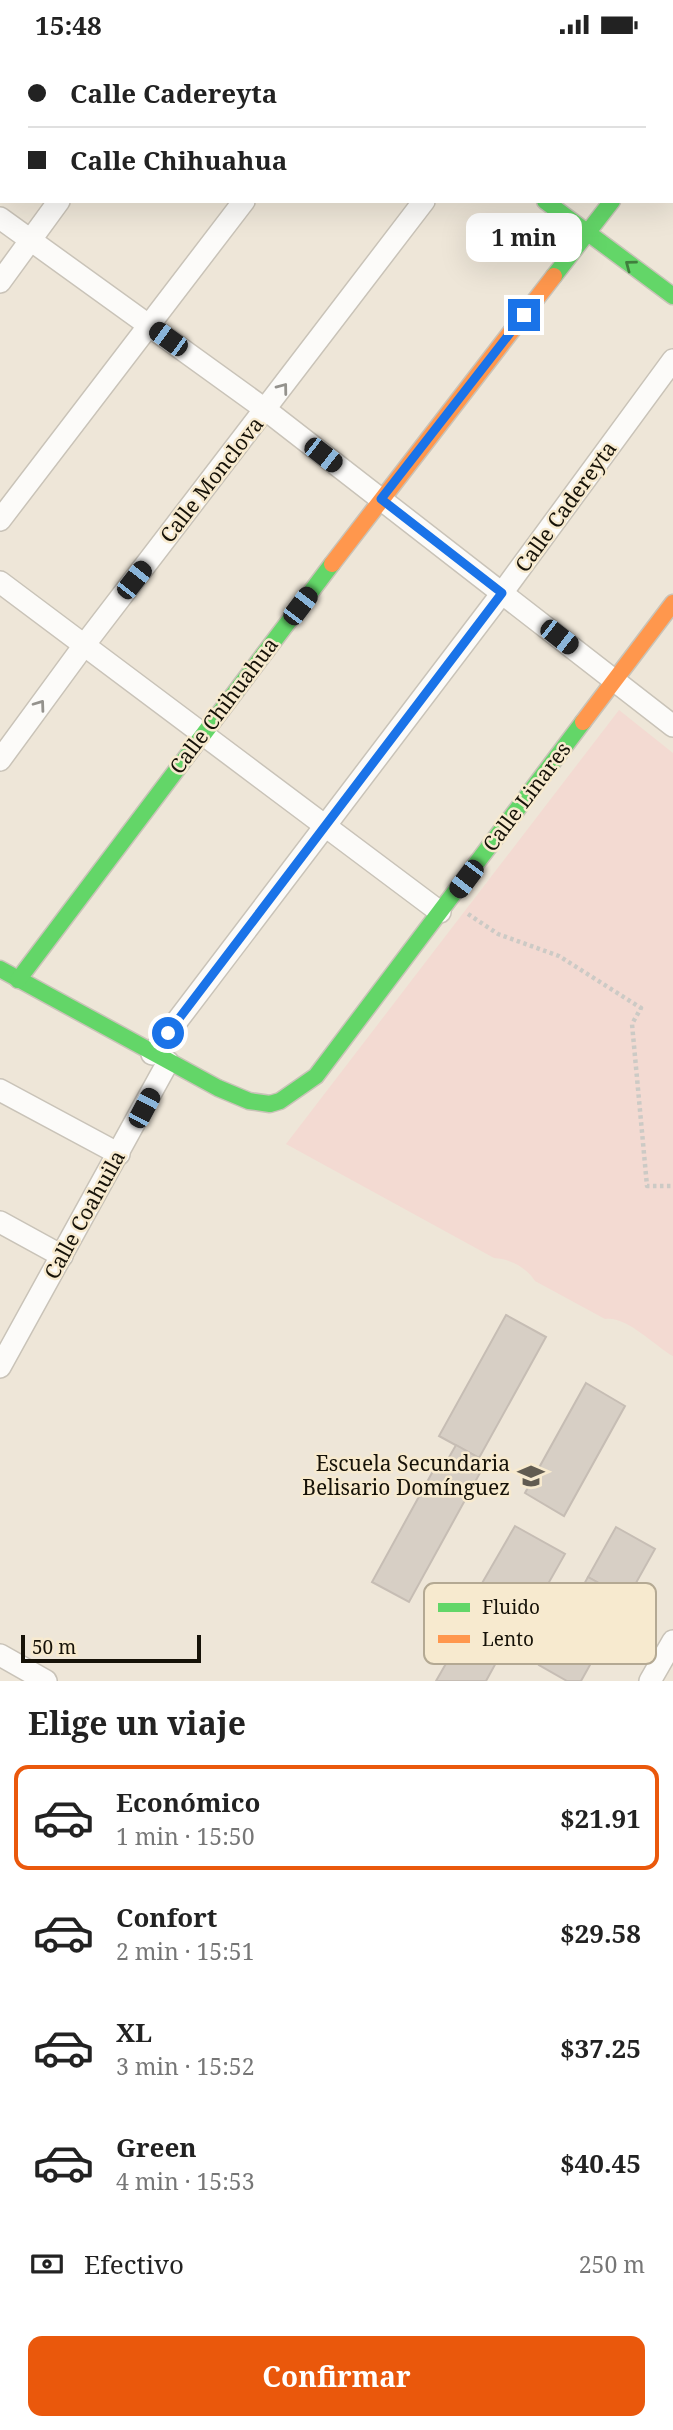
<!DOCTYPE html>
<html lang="es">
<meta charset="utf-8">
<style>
body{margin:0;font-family:"Noto Serif",serif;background:#f6f6f6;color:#222;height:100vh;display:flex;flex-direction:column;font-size:26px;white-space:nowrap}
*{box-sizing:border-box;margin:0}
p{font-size:23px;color:#767676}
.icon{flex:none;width:38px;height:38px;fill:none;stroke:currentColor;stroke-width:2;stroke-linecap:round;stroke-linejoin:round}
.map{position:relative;height:1632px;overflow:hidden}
.details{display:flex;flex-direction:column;background:#fff;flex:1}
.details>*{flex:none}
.banner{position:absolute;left:0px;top:0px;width:674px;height:154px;box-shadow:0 7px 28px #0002;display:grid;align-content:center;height:154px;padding:0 28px;background:#fff}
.scale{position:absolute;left:21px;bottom:18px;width:180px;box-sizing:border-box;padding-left:7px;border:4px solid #161208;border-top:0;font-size:19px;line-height:24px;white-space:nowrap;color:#161208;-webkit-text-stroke:5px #f7eacf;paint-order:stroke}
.end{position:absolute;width:32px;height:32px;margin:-16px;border:9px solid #1a73e8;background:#fff;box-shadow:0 0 0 4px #fff}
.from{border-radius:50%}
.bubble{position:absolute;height:49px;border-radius:14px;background:#fff;box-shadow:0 7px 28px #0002;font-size:23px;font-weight:700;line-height:49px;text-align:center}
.car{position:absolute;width:21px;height:42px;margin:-21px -10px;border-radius:9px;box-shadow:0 0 5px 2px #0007;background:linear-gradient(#222 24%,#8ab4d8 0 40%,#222 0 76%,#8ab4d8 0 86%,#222 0)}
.banner b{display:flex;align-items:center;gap:24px;height:66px;font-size:26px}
.banner b+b{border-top:2px solid #e0e0e0}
.banner i{width:18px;height:18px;background:#222}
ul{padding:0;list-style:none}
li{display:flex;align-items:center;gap:21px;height:105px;margin:0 14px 10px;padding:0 14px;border:4px solid transparent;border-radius:14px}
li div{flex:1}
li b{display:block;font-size:26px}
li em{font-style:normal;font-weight:700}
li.current{border-color:#ea580c}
li>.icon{width:63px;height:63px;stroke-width:1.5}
h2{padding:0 28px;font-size:32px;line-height:84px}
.pay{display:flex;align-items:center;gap:18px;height:77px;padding:0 28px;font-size:26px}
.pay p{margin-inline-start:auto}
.cta{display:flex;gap:14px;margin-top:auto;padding:14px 28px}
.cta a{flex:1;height:80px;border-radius:14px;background:#ea580c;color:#fff;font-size:28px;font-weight:700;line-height:80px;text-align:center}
.status{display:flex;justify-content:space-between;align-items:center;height:49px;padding:0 35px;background:#fff;direction:ltr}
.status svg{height:19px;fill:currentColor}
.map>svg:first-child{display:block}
.green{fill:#f3dad2}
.building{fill:#d7cfc5;stroke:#c6bdb4;stroke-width:2}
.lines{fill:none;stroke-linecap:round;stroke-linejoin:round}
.street-casing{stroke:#c9c3b8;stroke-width:24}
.fast-casing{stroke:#c9c3b8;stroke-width:19}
.slow-casing{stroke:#c9c3b8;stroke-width:19}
.path{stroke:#cccac5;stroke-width:4.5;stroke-dasharray:3.5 3.5;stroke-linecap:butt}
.street{stroke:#fcfbf9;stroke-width:21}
.fast{stroke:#63d668;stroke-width:16}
.slow{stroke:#ff974d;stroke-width:16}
.oneway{stroke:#407e3d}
.oneway2{stroke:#94928d}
.route{stroke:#1a73e8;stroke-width:9}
.labels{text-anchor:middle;stroke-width:5;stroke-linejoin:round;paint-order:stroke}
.street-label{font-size:21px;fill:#161208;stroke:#f7eacf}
.poi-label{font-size:21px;fill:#161208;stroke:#f7eacf;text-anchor:end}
.key{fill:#f7eacf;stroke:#b4a993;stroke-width:2}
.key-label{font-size:19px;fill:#161208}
</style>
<div class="status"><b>15:48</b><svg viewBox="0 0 49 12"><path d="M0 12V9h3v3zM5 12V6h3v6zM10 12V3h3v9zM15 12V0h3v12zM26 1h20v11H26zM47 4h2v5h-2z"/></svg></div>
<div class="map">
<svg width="673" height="1632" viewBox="0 0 673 1632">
<rect width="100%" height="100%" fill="#eee6d8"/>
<!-- green -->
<path class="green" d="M619 661 673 704V1307C655 1297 626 1266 605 1270L535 1232C526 1218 510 1210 494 1209L286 1095Z"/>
<!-- building -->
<g class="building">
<polygon points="506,1266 546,1288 479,1409 439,1387"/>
<polygon points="586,1334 625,1357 564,1467 525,1444"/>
<polygon points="456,1396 486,1413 409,1553 372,1533 438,1413 444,1417"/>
<polygon points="515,1477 565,1505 514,1595 463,1567"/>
<polygon points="616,1478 655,1500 627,1550 588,1528"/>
<polygon points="588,1528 627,1550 609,1582 570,1560"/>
<polygon points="570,1560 609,1582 581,1632 567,1632 539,1616"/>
<polygon points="471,1571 508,1592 486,1632 436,1632"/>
</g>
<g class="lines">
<!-- street casing -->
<g class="street-casing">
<g id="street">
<polyline points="168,2 170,0"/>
<polyline points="361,2 362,0"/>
<polyline points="539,2 541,0"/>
<polyline points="0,169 266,361 673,677"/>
<polyline points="0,233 59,152"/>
<polyline points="0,471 244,152"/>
<polyline points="0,533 440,863"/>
<polyline points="0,711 85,595 424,152"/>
<polyline points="152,1005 502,544 673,311"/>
<polyline points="0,1041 119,1105"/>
<polyline points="0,1173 62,1207"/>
<polyline points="0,1318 168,1013"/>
<polyline points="0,1606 46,1632"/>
<polyline points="650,1632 673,1592"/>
</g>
</g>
<!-- fast casing -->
<g class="fast-casing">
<g id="fast">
<polyline points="672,74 673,73"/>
<polyline points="545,152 673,247"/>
<polyline points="554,227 612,152"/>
<polyline points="0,920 218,1039 249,1052 270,1055 280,1052 316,1027 583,673"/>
<polyline points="18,931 332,515"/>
</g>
</g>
<!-- slow casing -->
<g class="slow-casing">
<g id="slow">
<polyline points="341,0 343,2"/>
<polyline points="332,515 554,227"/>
<polyline points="583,673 673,554"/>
</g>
</g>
<!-- path -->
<polyline class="path" points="468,865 498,885 559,907 641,959 632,975 647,1137 673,1137"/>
<!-- street -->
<use href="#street" class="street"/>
<!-- fast -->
<use href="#fast" class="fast"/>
<!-- slow -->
<use href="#slow" class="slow"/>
</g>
<!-- one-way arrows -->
<defs><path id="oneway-chevron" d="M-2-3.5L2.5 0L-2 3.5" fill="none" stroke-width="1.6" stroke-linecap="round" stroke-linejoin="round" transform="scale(1.75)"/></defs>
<use class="oneway" href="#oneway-chevron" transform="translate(630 216) rotate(-143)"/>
<g class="oneway2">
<use href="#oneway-chevron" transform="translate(283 339) rotate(-53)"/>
<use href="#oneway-chevron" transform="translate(40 656) rotate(-54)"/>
</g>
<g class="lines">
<!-- route -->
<polyline class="route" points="168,984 502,544 381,450 524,266"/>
</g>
<!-- icons -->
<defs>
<g id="school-bare" transform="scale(2.1)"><path d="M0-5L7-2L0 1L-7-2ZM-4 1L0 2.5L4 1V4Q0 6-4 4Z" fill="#625c51" stroke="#f7eacf" stroke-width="2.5" paint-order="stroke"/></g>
</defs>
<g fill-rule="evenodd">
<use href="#school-bare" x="531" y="1427"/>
</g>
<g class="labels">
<!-- street labels -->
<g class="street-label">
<text transform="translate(212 431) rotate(-52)" y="7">Calle Monclova</text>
<text transform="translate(566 458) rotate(-54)" y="7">Calle Cadereyta</text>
<text transform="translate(224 657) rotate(-53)" y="7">Calle Chihuahua</text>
<text transform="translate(527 748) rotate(-53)" y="7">Calle Linares</text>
<text transform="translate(85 1166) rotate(-61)" y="7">Calle Coahuila</text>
</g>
<!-- poi labels -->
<g class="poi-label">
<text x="510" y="1422">Escuela Secundaria<tspan x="510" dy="24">Belisario Domínguez</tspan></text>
</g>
</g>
<!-- legend -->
<rect x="424" y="1534" width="232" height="81" rx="10" class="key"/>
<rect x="438" y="1554" width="32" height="9" fill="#63d668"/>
<rect x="438" y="1586" width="32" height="8" fill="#ff974d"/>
<g class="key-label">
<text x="482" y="1565">Fluido</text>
<text x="482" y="1597">Lento</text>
</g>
</svg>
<div class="scale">50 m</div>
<i class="end from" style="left:168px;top:984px"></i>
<i class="end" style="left:524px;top:266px"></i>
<div class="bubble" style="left:466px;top:164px;width:116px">1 min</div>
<i class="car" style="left:168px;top:290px;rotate:306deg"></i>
<i class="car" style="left:323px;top:406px;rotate:128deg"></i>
<i class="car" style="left:134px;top:531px;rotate:38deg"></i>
<i class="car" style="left:300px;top:557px;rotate:37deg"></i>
<i class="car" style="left:559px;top:588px;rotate:128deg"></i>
<i class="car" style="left:466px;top:830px;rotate:217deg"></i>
<i class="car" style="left:144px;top:1059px;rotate:28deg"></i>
<div class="banner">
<b><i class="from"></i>Calle Cadereyta</b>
<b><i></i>Calle Chihuahua</b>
</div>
</div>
<section class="details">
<h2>Elige un viaje</h2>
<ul>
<li class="current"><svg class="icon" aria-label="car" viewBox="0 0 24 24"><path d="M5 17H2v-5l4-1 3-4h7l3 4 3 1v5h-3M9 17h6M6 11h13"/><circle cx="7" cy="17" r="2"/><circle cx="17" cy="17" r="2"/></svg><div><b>Económico</b><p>1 min · 15:50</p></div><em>$21.91</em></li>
<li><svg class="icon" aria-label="car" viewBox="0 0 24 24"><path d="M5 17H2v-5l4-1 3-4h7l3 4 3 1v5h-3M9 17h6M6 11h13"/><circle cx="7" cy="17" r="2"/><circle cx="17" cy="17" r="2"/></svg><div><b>Confort</b><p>2 min · 15:51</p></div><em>$29.58</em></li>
<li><svg class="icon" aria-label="car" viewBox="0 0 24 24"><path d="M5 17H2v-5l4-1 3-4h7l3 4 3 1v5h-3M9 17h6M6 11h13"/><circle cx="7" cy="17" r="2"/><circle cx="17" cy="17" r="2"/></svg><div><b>XL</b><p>3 min · 15:52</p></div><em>$37.25</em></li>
<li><svg class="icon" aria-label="car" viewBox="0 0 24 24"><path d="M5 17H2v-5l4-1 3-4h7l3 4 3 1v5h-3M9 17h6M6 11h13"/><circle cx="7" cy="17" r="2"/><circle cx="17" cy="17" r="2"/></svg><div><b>Green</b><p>4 min · 15:53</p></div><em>$40.45</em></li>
</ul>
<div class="pay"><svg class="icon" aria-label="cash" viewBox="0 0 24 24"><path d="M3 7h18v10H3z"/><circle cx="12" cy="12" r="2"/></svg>Efectivo<p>250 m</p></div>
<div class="cta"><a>Confirmar</a></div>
</section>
